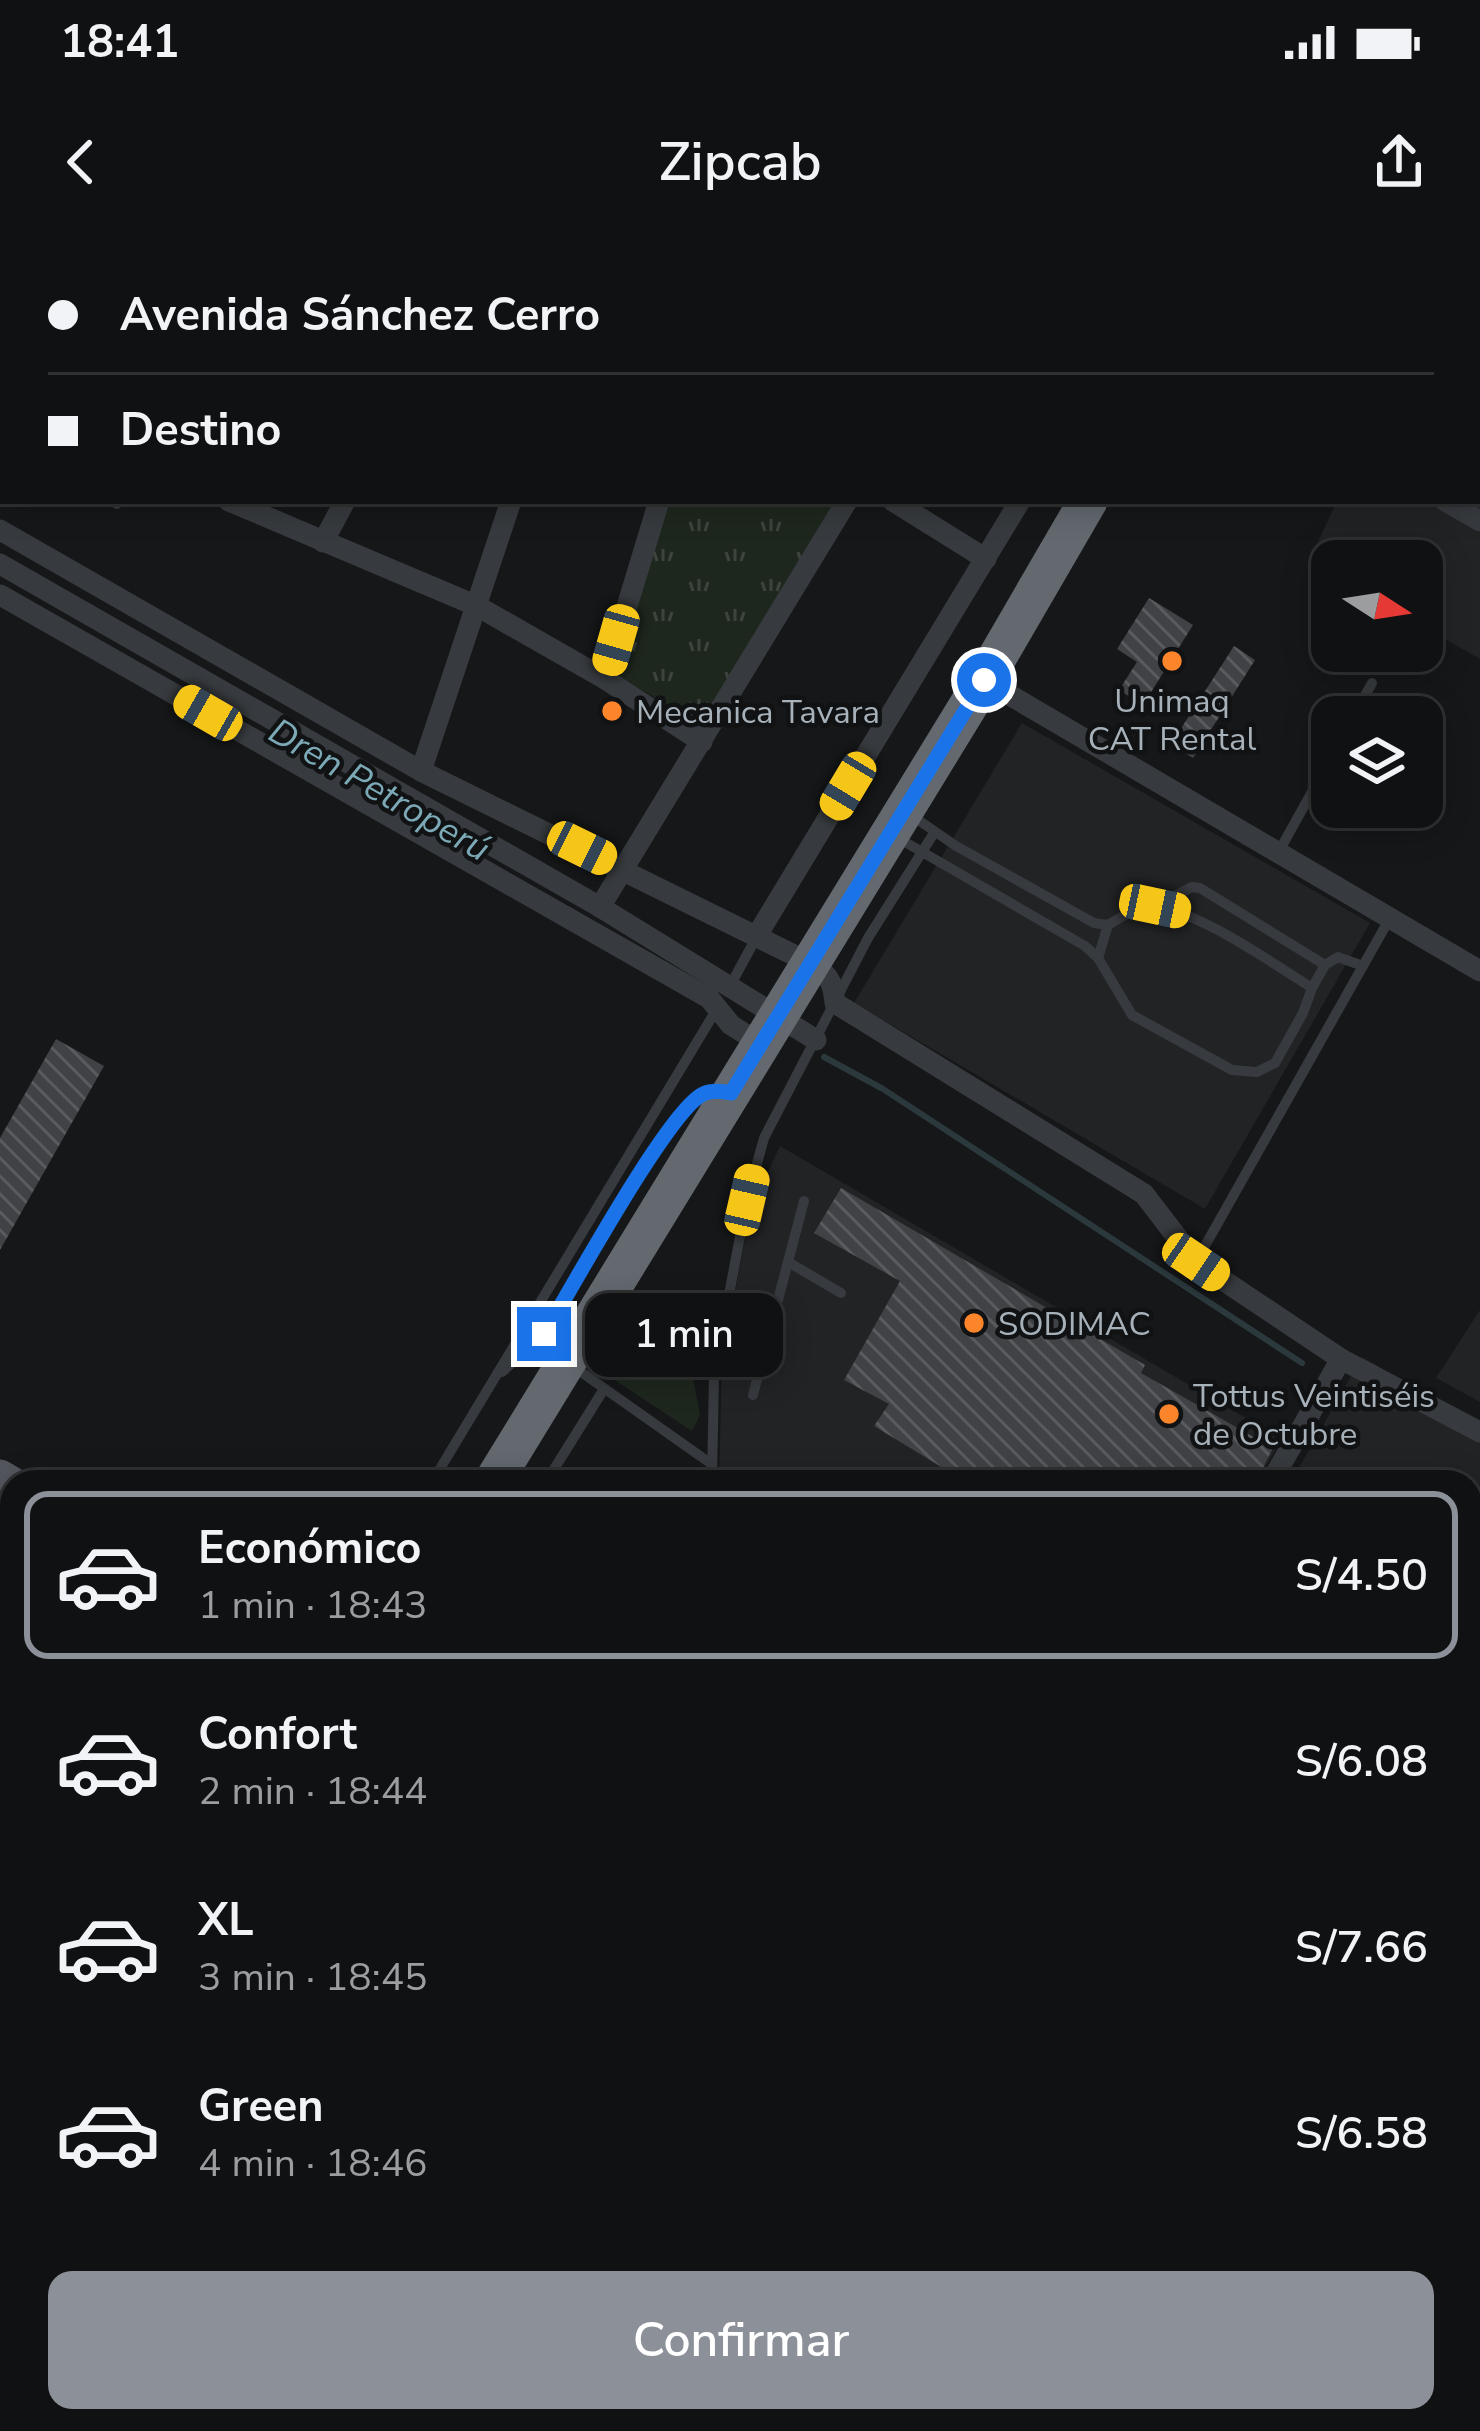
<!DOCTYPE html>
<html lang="es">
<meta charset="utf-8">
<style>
body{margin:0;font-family:"Nunito Sans",sans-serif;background:#191a1b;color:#f1f3f6;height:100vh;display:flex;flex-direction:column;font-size:45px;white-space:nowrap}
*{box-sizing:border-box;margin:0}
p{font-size:39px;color:#9c9d9f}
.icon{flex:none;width:66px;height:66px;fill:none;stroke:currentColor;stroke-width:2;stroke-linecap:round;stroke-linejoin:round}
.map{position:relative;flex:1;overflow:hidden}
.details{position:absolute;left:0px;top:1230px;width:1482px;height:963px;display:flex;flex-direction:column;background:#101112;border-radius:36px 36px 0 0;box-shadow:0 6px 30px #0003,0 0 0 3px #303132}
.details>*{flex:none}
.top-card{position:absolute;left:0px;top:0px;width:1482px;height:264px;box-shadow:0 6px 30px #0003,0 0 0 3px #303132;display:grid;align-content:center;height:264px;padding:0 48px;background:#101112}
.needle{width:78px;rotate:102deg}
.fabs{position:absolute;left:1311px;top:300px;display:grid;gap:24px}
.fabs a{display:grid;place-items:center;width:132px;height:132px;border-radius:24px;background:#101112;box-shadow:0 6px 30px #0003,0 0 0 3px #303132;font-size:60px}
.end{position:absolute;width:54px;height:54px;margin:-27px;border:15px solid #1a73e8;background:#fff;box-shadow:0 0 0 6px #fff}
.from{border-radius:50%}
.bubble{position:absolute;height:84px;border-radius:24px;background:#101112;box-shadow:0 6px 30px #0003,0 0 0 3px #303132;font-size:39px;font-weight:600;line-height:84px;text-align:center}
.car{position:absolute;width:36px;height:72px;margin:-36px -18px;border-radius:15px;box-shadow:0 0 9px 3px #0007;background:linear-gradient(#f5c518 24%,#345 0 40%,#f5c518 0 76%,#345 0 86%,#f5c518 0)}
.top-card b{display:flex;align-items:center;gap:42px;height:114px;font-size:45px}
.top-card b+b{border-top:3px solid #303132}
.top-card i{width:30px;height:30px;background:#f1f3f6}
ul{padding:21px 0 0;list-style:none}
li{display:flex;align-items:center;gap:36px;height:168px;margin:0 24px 18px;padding:0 24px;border:6px solid transparent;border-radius:24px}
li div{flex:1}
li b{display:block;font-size:45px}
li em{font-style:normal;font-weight:600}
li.current{border-color:#8c9099}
li>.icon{width:108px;height:108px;stroke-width:1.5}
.action{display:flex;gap:24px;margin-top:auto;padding:24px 48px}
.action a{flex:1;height:138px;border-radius:24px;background:#8c9099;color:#fff;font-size:48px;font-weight:600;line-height:138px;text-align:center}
.status{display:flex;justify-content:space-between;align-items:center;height:84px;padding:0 60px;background:#101112;direction:ltr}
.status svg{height:33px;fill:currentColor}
header{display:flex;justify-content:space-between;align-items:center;height:156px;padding:0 48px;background:#101112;font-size:54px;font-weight:600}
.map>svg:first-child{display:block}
.built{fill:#222325}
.green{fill:#1e271e}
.park{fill:url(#park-tufts)}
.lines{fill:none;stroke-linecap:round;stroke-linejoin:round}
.stream{stroke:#2b393d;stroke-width:6}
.building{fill:url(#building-back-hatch)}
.path{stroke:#3d4145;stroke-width:3;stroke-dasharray:6 9;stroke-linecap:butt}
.lane{stroke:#373a3e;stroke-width:10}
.street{stroke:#373a3e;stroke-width:21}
.secondary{stroke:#45494e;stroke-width:30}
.primary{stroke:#53575d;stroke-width:33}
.highway{stroke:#63696f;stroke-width:39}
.route{stroke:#1a73e8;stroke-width:15}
.poi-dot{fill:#fc842a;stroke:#111213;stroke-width:4.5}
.labels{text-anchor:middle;stroke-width:9;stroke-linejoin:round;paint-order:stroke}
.poi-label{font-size:33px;fill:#a7b1b9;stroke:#111213;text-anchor:start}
.water-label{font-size:36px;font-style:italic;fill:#7ca9b6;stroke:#111213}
</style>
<div class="status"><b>18:41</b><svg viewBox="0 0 49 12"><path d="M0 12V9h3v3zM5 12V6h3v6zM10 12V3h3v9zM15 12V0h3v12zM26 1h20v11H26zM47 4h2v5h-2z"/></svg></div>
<header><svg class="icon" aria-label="back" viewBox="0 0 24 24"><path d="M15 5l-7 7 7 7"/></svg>Zipcab<svg class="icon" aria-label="share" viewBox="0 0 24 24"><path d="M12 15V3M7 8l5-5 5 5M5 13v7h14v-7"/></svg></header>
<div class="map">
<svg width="1480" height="2191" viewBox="0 0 1480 2191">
<defs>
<pattern id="park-tufts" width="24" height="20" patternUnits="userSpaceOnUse" patternTransform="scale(3)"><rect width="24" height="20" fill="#1e271e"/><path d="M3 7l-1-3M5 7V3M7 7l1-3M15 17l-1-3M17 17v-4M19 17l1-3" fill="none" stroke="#3c443d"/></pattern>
<pattern id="building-back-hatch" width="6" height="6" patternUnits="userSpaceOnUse" patternTransform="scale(3)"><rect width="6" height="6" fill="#404245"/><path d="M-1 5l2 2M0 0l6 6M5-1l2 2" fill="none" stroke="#595b5e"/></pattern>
</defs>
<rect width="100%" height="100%" fill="#161718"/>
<!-- built -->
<g class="built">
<polygon points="1331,0 1480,0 1480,419 1422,386 1422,321 1332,321 1332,335 1309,321 1337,261 1479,261 1479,3 1329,3"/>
<polygon points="1022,483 1370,683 1205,969 854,763"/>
<polygon points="780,906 1282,1199 1257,1242 719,1242 722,1116 752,966"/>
<polygon points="1480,1070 1480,1162 1436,1138"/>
<polygon points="1362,1117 1480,1185 1480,1833 1470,1851 1470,1242 1291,1242"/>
<polygon points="0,1311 12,1319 12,1388 0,1411 12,1417 12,1865 0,1884"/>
<polygon points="1480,1860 1480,2168 1470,2160 1470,1879"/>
<polygon points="23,2181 1007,2181 1011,2191 17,2191"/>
</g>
<!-- green -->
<polygon class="green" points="620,1091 693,1138 700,1175 692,1191 592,1125"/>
<!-- park -->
<polygon class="park" points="664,261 838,261 705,487 620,437"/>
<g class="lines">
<!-- stream -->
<polyline class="stream" points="824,817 883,849 1302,1123"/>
</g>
<!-- building -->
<g class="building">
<polygon points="1149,358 1193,385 1143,465 1119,450 1137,422 1117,409"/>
<polygon points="1234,406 1255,420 1193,518 1171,504"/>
<polygon points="56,799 104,826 0,1010 0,898"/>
<polygon points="841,948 1145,1125 1141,1133 1273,1208 1256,1242 966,1242 874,1186 889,1164 844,1140 900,1041 814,993"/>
</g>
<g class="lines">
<!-- path -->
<g class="path">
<polyline points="0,1476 12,1454"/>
<polyline points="1415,2181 1428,2190"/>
</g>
<!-- lane -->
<g class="lane">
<polyline points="0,203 3,205"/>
<polyline points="112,261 117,264"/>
<polyline points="1353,477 1372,443"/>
<path d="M898 598 1085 706 1098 718 1132 775 1232 830 1257 832 1275 823 1303 773 1312 748C1277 726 1190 665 1151 667 1135 667 1122 677 1108 685L1094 683 956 606 911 575"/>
<polyline points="1278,613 1332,516"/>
<polyline points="1157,665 1192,647 1200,648 1325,725"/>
<polyline points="1098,718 1108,685"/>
<polyline points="730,746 756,698"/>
<polyline points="1312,748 1325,725 1338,717 1363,726"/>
<polyline points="1197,1020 1390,678"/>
<polyline points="788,1022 841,1053"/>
<polyline points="610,1067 714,1133"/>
<polyline points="574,1127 710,1223"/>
<polyline points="502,1132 544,1094 647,922 685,867 704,854 722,852"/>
<polyline points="753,1155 804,961"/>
<polyline points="432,1242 718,767"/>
<polyline points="546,1242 604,1149"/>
<polyline points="712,1242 714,1133 747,960 764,898 868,698 934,593"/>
<polyline points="1470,1775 1480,1780"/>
<polyline points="147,2191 154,2181"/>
</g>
<!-- street -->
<g class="street">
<polyline points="12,0 17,3"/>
<polyline points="268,0 275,3"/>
<polyline points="582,0 586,3"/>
<polyline points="1005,0 1010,3"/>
<polyline points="1448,0 1452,3"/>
<polyline points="328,3 329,0"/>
<polyline points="494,3 496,0"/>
<polyline points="647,3 650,0"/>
<polyline points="855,3 858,0"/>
<polyline points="1175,3 1177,0"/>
<polyline points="1479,19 1480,20"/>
<polyline points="0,141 3,136"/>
<polyline points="229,261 477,366 605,439 702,502"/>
<polyline points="893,261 986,319"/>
<polyline points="1445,261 1480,281"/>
<path d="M0 290 421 531 810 723C829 735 833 741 835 763L1144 954 1196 1022 1341 1119 1480 1192"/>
<polyline points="323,302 345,261"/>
<polyline points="0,324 600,667 761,766"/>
<polyline points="0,355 709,758 731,785 761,804"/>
<polyline points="605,439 659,261"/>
<polyline points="984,440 1480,731"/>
<polyline points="421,531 511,261"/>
<polyline points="600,667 847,261"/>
<polyline points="756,697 1020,261"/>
<polyline points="792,785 816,800"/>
<polyline points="1271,1242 1341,1119"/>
<polyline points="1470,1725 1480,1698"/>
<polyline points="1470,1800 1480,1813"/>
<polyline points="1470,1857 1480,1837"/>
<polyline points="1033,2181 1038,2191"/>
</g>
<!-- secondary -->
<g class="secondary">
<polyline points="0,1937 12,1917"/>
<polyline points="0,2166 12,2146"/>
</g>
<!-- primary -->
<g class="primary">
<polyline points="0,1236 12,1243"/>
<polyline points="0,1280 12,1286"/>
<polyline points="1360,2181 1374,2191"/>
<polyline points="1453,2181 1466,2191"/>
</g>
<!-- highway -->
<g class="highway">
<polyline points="1247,3 1249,0"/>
<polyline points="493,1242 984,440 1088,261"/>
<polyline points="0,2030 12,2011"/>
<polyline points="0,2074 12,2054"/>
</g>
</g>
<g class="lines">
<!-- route -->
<path class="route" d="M544 1094C571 1050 668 871 703 854 712 850 722 851 731 853L984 440"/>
</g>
<!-- markers -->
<g class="poi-dot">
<circle cx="1172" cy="421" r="12"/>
<circle cx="612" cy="471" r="12"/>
<circle cx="974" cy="1083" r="12"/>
<circle cx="1169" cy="1174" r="12"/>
</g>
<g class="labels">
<!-- poi labels -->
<g class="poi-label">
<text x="1172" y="472" text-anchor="middle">Unimaq<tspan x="1172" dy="38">CAT Rental</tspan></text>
<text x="636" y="483">Mecanica Tavara</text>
<text x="998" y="1095">SODIMAC</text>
<text x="1193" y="1167">Tottus Veintiséis<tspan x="1193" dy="38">de Octubre</tspan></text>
</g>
<!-- water labels -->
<g class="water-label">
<text transform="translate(380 549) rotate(30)" y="13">Dren Petroperú</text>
</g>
</g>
</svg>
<div class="fabs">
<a><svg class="needle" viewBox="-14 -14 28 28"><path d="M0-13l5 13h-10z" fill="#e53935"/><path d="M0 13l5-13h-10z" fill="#9c9d9f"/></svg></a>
<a><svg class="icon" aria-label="layers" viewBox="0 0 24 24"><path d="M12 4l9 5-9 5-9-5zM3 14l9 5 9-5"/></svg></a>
</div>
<i class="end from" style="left:984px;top:440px"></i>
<i class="end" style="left:544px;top:1094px"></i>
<div class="bubble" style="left:585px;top:1053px;width:198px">1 min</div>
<i class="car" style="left:616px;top:400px;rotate:196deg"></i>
<i class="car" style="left:208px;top:473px;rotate:300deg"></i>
<i class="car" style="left:848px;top:546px;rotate:211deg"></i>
<i class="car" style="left:582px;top:608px;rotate:116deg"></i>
<i class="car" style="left:1155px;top:666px;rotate:102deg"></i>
<i class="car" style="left:747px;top:960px;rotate:13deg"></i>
<i class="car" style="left:1196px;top:1022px;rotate:124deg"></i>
<div class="top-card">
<b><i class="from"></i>Avenida Sánchez Cerro</b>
<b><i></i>Destino</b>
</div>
<section class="details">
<ul>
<li class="current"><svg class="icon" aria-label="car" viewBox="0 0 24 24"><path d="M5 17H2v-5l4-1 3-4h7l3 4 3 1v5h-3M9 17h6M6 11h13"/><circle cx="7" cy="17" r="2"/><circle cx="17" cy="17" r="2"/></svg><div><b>Económico</b><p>1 min · 18:43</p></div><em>S/4.50</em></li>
<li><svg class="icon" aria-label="car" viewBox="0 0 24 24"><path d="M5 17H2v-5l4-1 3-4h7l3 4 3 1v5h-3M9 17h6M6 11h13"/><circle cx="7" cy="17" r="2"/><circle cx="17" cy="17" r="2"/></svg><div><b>Confort</b><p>2 min · 18:44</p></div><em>S/6.08</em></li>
<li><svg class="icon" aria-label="car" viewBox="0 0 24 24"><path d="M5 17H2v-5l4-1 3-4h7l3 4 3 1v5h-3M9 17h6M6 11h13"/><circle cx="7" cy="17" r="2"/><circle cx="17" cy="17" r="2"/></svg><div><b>XL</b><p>3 min · 18:45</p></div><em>S/7.66</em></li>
<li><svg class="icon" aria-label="car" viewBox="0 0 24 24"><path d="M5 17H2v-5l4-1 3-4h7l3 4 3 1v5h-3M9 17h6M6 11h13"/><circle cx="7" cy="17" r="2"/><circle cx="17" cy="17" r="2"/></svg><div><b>Green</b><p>4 min · 18:46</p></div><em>S/6.58</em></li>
</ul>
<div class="action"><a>Confirmar</a></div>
</section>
</div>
